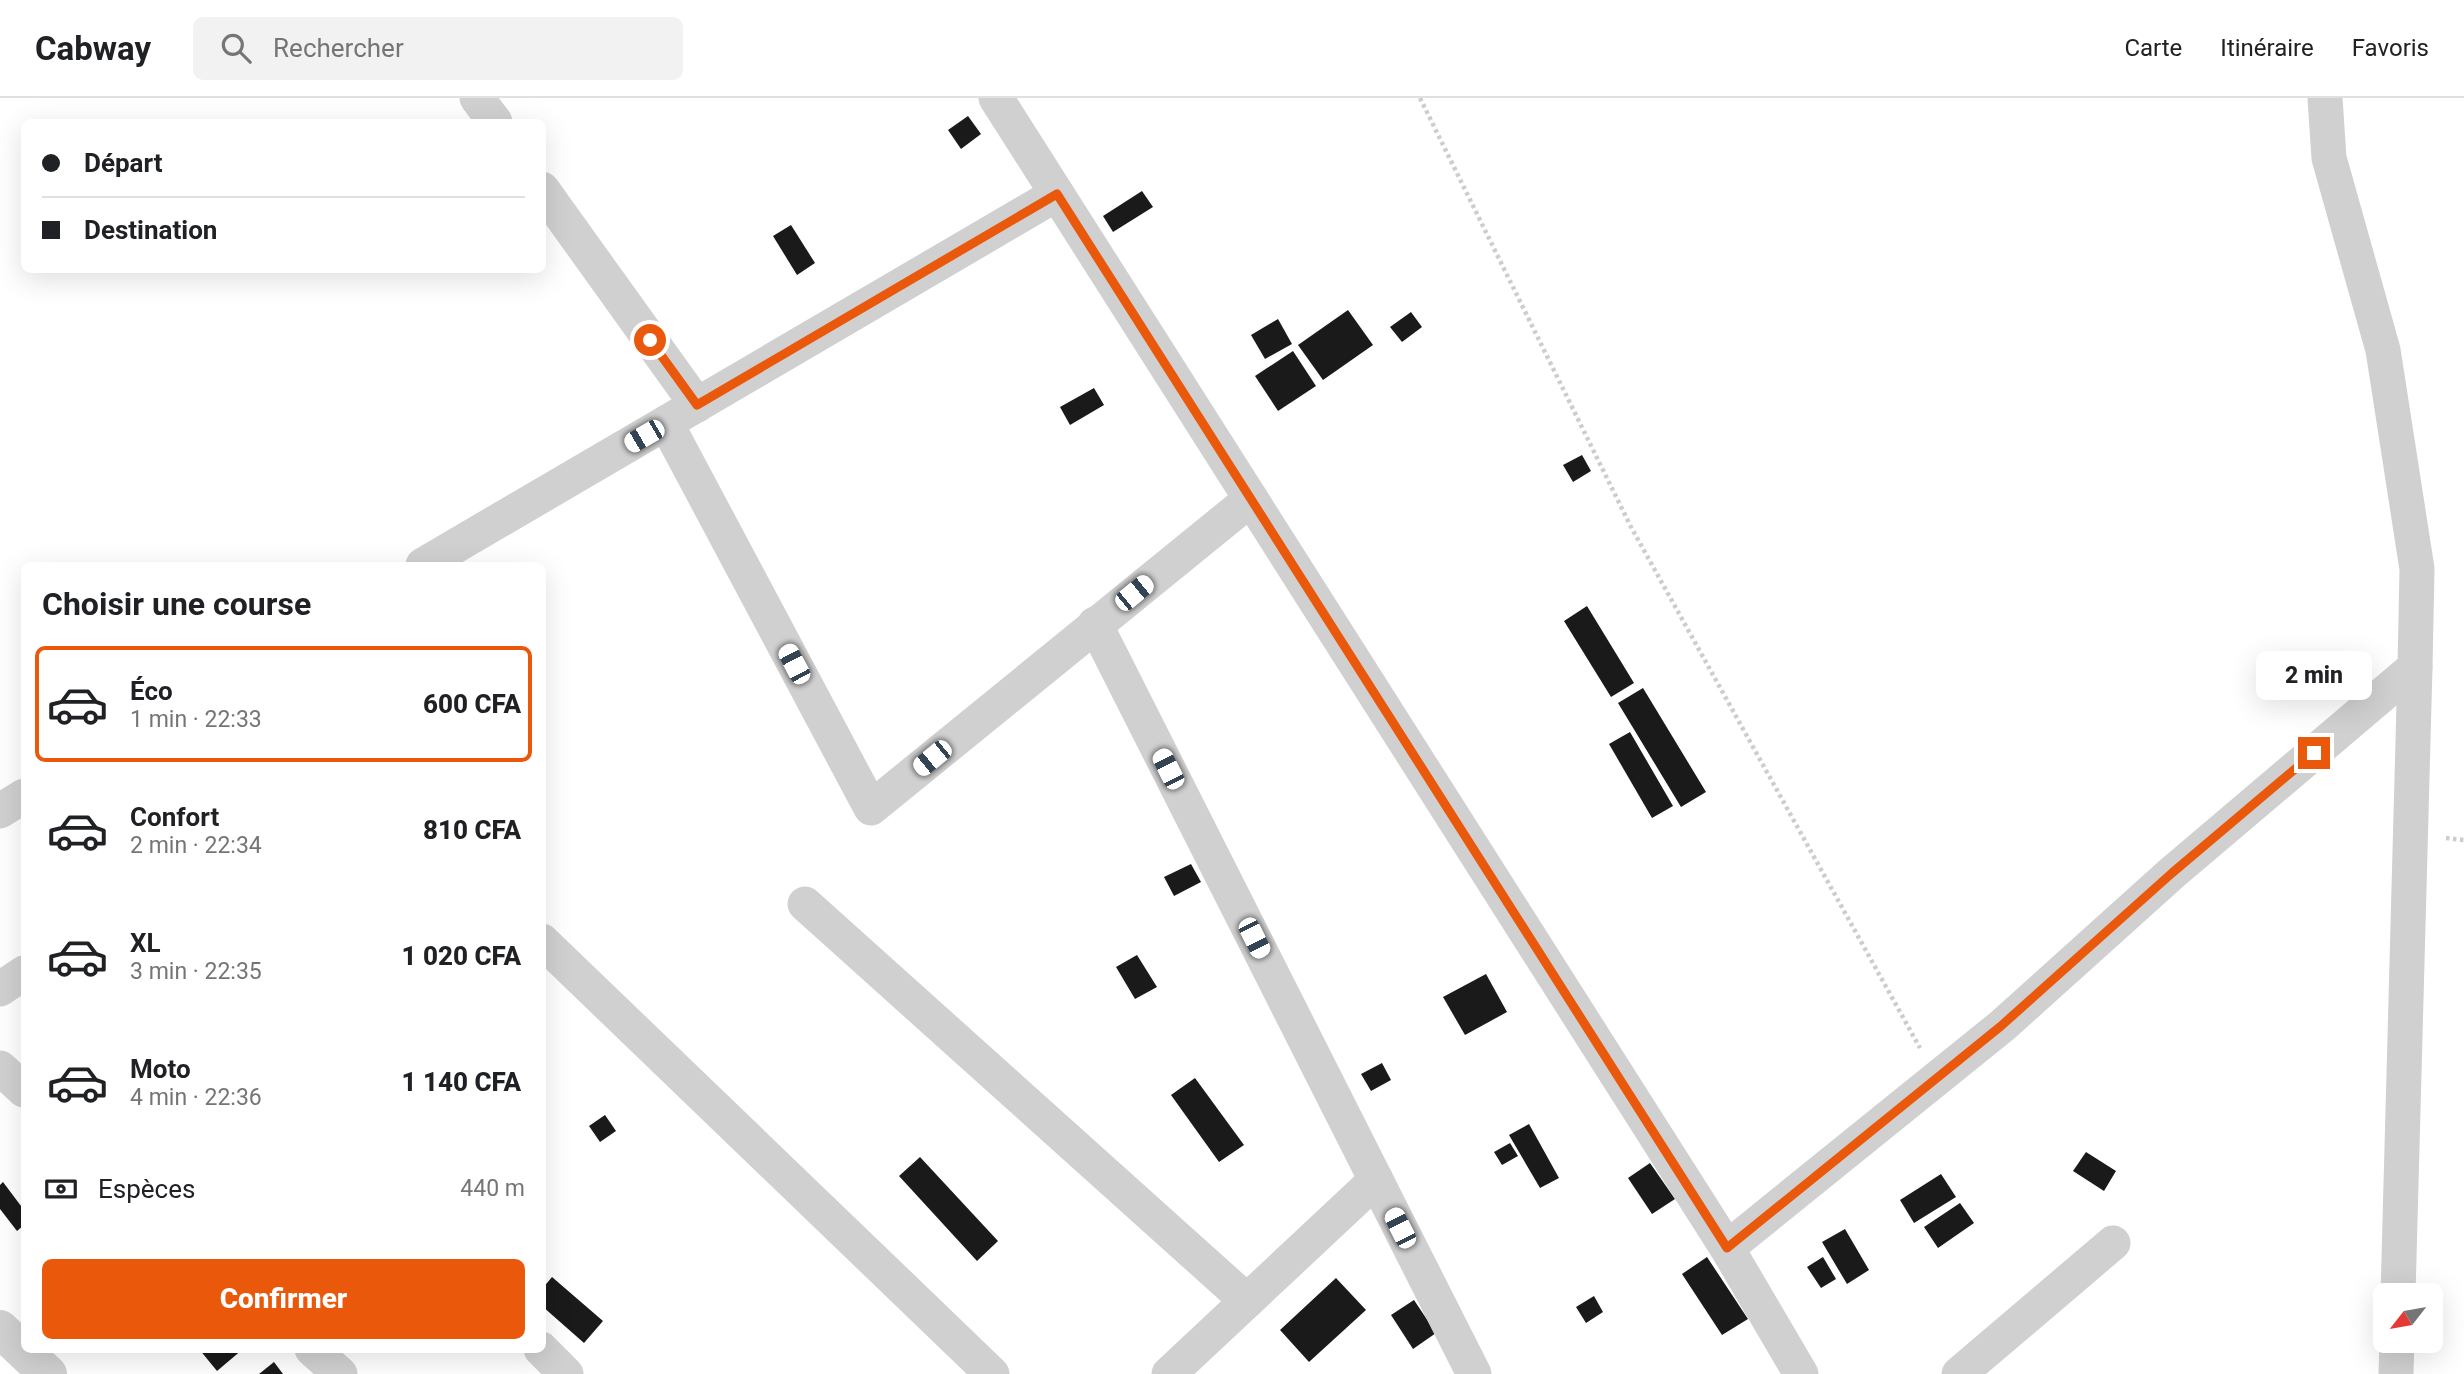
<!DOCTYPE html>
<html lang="fr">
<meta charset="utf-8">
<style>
body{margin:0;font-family:Roboto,sans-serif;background:#f2f2f2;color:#202124;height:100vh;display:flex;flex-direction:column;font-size:26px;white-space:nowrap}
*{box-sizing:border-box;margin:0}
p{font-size:23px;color:#757577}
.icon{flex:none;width:38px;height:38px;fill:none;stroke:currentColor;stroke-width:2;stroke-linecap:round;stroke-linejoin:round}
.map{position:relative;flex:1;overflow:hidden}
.side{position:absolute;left:21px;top:464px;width:525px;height:791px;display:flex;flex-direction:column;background:#fff;border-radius:10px;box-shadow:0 7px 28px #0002}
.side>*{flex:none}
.hud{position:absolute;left:21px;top:21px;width:525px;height:154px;border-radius:10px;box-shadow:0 7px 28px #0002;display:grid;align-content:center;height:154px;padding:0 21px;background:#fff}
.needle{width:46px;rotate:239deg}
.tools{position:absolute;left:2373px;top:1185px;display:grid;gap:14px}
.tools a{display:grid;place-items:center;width:70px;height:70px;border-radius:10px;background:#fff;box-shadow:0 7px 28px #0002;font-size:35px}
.end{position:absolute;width:32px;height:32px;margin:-16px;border:9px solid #ea580c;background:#fff;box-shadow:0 0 0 4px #fff}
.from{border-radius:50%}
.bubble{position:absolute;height:49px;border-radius:10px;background:#fff;box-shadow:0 7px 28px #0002;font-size:23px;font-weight:800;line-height:49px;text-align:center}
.car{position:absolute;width:21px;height:42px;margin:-21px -10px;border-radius:9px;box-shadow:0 0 5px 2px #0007;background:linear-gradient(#fff 24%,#345 0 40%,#fff 0 76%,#345 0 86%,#fff 0)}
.hud b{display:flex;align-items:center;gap:24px;height:66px;font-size:26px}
.hud b+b{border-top:2px solid #e0e0e0}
.hud i{width:18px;height:18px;background:#202124}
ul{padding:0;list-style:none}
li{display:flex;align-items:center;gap:21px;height:116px;margin:0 14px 10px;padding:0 7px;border:4px solid transparent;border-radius:10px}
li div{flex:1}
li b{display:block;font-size:26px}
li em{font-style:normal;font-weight:800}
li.active{border-color:#ea580c}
li>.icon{width:63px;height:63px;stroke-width:1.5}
h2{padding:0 21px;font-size:32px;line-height:84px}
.pay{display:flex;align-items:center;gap:18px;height:77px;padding:0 21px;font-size:26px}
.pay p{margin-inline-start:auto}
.primary-button{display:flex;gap:14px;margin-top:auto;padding:14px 21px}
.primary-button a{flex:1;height:80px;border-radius:10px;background:#ea580c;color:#fff;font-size:28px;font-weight:800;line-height:80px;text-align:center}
header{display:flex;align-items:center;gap:42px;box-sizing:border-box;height:98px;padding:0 35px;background:#fff;border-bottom:2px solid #e0e0e0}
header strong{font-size:33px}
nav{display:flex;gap:38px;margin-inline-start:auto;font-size:24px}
.search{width:490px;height:63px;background:#f2f2f2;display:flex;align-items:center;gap:18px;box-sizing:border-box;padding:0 24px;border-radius:10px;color:#757577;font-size:26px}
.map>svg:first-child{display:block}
.building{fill:#1a1a1a}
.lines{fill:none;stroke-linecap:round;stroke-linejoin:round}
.path{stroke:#cdcdcd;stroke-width:4.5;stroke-dasharray:3.5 3.5;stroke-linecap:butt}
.minor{stroke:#d0d0d0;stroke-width:35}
.tertiary{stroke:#d0d0d0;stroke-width:38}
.route{stroke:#ea580c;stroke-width:9}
</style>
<header>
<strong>Cabway</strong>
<div class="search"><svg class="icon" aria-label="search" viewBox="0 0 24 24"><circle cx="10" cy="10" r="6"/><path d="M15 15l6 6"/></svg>Rechercher</div>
<nav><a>Carte</a><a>Itinéraire</a><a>Favoris</a></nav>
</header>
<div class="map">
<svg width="2464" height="1276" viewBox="0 0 2464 1276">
<rect width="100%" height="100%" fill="#fff"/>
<!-- building -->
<g class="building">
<polygon points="968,18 981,36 961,51 948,32"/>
<polygon points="1142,93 1153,109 1113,134 1103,118"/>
<polygon points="791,127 815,165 797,177 773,138"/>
<polygon points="1348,212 1373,247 1323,282 1298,247"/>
<polygon points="1411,214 1422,229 1402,244 1390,229"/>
<polygon points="1278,221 1292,246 1265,261 1251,237"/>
<polygon points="1293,253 1316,288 1278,313 1255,278"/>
<polygon points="1094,290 1104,307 1070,327 1060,309"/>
<polygon points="1582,357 1591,373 1573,384 1563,367"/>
<polygon points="1587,508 1634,585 1611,599 1564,523"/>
<polygon points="1643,590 1706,694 1681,709 1618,605"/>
<polygon points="1630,634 1673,708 1652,720 1609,646"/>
<polygon points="1191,766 1201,784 1174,798 1164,779"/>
<polygon points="1137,857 1157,889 1135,901 1116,869"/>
<polygon points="1486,876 1507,914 1465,937 1443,899"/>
<polygon points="1382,965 1391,982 1371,993 1361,976"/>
<polygon points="1195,980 1244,1047 1219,1064 1171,997"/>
<polygon points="605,1017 616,1033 600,1044 589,1028"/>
<polygon points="1529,1026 1559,1080 1540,1090 1509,1037"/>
<polygon points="1510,1045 1518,1058 1502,1067 1494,1054"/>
<polygon points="2086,1054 2116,1073 2104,1093 2073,1073"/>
<polygon points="920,1059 998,1143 977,1163 899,1078"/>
<polygon points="1650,1065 1675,1101 1652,1116 1628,1080"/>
<polygon points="1941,1076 1956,1099 1914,1125 1900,1102"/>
<polygon points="3,1084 24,1112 24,1127 17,1133 0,1111 0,1087"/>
<polygon points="1960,1105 1974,1125 1938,1150 1924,1129"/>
<polygon points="1845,1131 1869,1172 1847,1186 1822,1144"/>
<polygon points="1707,1159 1748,1221 1722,1237 1682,1176"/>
<polygon points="1823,1159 1836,1181 1821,1190 1807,1169"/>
<polygon points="552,1179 603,1223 584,1245 542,1208 542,1191"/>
<polygon points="1336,1180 1366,1212 1309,1264 1280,1232"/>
<polygon points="1594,1198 1603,1214 1586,1225 1576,1209"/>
<polygon points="1414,1202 1436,1235 1413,1251 1391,1217"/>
<polygon points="199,1251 243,1251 217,1273"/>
<polygon points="274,1264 283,1276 259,1276"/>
</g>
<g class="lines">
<!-- path -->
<g class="path">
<polyline points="1420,0 1631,429 1920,950"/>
<polyline points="2446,740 2464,742"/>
</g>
<!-- minor -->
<g class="minor">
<polyline points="477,0 495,24"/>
<polyline points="996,0 1727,1150 1801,1276"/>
<polyline points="542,91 697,307"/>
<polyline points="666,325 871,710 1251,401"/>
<polyline points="423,467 1057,96"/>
<polyline points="1095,526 1474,1276"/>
<polyline points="0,713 24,698"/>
<polyline points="805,806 1247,1203"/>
<polyline points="542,843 992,1276"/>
<polyline points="0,891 24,875"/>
<polyline points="0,970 24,992"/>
<polyline points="1727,1150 2002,928 2172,775 2415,569 2417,471 2383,252 2329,60 2325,0"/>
<polyline points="2398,1197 2415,569"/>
<polyline points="312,1251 340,1276"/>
<polyline points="541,1251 566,1276"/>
<polyline points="1169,1276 1376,1082"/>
<polyline points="1959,1276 2113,1145"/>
<polyline points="2396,1276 2397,1242"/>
</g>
<!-- tertiary -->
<polyline class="tertiary" points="0,1231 48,1276"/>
</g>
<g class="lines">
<!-- route -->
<polyline class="route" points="650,242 697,307 1057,96 1727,1150 2001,928 2172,775 2314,655"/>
</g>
</svg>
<div class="tools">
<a><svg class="needle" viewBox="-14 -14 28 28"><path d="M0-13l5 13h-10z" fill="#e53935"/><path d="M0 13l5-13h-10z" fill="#757577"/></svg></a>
</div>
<i class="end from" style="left:650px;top:242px"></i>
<i class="end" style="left:2314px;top:655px"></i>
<div class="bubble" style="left:2256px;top:553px;width:116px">2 min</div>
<i class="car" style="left:644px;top:338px;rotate:240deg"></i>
<i class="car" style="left:1134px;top:495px;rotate:51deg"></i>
<i class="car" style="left:794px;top:566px;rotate:332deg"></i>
<i class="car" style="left:932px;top:660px;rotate:231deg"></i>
<i class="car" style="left:1168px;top:671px;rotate:333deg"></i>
<i class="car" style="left:1254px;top:840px;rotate:153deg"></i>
<i class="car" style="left:1400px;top:1130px;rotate:333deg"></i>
<div class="hud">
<b><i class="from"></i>Départ</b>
<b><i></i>Destination</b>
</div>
<section class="side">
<h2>Choisir une course</h2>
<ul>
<li class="active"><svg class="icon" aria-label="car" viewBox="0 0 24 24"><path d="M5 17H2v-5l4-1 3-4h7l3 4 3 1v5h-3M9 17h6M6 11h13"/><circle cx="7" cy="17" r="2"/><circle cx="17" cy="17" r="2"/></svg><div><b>Éco</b><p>1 min · 22:33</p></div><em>600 CFA</em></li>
<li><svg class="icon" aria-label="car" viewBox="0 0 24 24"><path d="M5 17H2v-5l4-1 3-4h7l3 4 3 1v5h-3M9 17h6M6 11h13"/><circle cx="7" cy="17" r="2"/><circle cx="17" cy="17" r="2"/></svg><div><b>Confort</b><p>2 min · 22:34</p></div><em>810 CFA</em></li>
<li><svg class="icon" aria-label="car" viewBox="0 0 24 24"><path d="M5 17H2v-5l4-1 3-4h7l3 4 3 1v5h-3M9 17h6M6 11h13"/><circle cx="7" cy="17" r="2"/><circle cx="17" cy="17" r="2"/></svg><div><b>XL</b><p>3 min · 22:35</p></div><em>1 020 CFA</em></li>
<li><svg class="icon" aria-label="car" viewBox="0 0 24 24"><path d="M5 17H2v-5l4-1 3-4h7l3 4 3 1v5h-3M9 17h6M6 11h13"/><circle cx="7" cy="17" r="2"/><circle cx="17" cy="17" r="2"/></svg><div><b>Moto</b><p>4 min · 22:36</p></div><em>1 140 CFA</em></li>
</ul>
<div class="pay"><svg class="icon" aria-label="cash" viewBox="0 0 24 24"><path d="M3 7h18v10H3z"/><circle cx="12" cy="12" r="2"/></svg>Espèces<p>440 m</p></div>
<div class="primary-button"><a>Confirmer</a></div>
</section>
</div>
